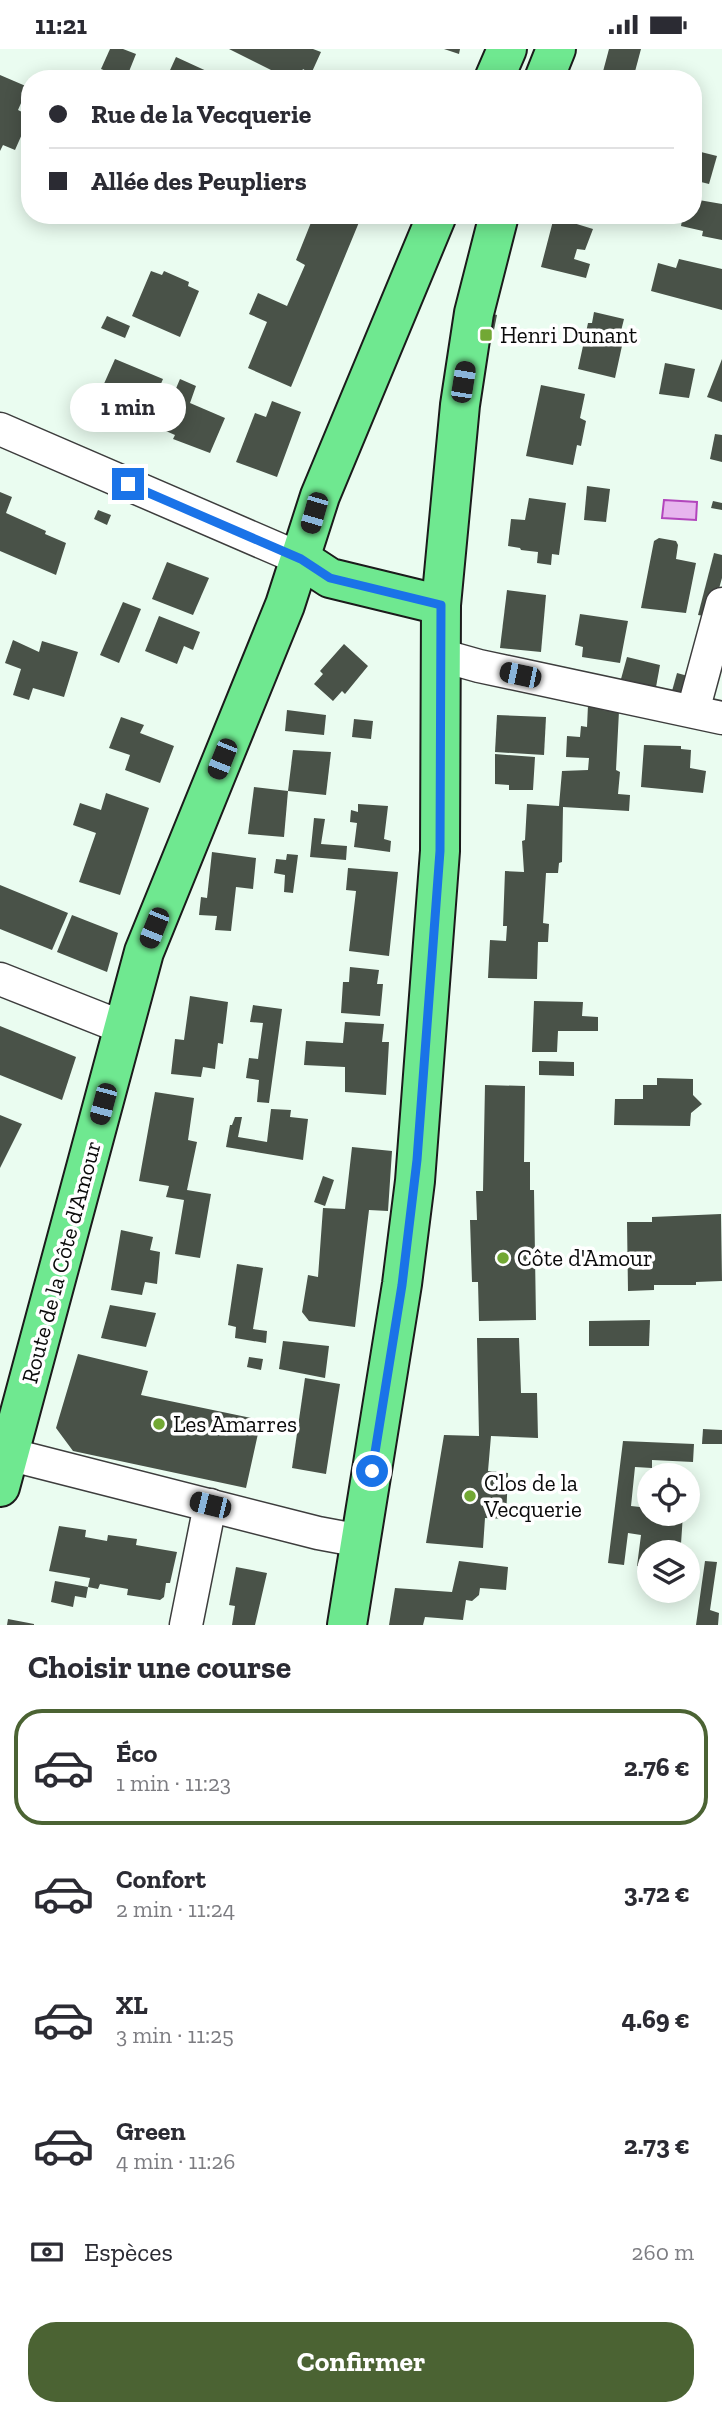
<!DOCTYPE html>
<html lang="fr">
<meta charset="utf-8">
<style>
body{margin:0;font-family:"Zilla Slab",serif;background:#f7f7f7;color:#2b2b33;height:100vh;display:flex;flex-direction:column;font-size:26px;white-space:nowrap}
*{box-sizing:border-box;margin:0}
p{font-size:23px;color:#7c7c81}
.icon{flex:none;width:38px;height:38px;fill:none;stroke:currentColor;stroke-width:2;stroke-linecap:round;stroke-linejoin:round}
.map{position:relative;height:1576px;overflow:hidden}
.details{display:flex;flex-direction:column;background:#fff;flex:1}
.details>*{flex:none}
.banner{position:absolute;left:21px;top:21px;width:681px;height:154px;border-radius:28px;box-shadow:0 4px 18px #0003;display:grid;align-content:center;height:154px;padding:0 28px;background:#fff}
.buttons{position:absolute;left:637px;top:1414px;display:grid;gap:14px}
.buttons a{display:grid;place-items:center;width:63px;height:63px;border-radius:50%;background:#fff;box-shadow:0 4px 18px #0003;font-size:35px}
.end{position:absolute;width:32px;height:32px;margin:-16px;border:9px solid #1a73e8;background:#fff;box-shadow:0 0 0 4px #fff}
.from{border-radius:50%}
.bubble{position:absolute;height:49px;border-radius:24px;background:#fff;box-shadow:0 4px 18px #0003;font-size:23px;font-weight:800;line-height:49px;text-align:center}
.car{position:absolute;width:21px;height:42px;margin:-21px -10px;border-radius:9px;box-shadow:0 0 5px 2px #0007;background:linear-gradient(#222 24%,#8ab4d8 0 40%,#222 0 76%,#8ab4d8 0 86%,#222 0)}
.banner b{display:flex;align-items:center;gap:24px;height:66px;font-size:26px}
.banner b+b{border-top:2px solid #e1e1e2}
.banner i{width:18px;height:18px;background:#2b2b33}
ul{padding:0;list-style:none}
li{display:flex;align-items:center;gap:21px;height:116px;margin:0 14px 10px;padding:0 14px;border:4px solid transparent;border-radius:28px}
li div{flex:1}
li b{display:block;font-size:26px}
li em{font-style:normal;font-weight:800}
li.on{border-color:#4b6333}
li>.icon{width:63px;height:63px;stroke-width:1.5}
h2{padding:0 28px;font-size:32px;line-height:84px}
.pay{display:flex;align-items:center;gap:18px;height:77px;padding:0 28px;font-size:26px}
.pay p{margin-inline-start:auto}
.button{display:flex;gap:14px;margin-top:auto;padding:14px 28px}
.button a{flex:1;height:80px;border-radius:28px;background:#4b6333;color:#fff;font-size:28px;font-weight:800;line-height:80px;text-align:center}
.status{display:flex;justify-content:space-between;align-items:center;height:49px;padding:0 35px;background:#fff;direction:ltr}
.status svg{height:19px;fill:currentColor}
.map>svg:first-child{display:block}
.water{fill:#e7b5ee;stroke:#b245bc;stroke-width:2}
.building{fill:#495248}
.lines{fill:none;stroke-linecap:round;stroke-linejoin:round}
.minor-casing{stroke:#3d3d3d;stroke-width:35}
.major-casing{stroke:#1b1b1b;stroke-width:42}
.minor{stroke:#fff;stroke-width:32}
.major{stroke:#6fe890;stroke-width:38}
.route{stroke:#1a73e8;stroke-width:9}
.poi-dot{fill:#72a834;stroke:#fff;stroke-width:2.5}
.labels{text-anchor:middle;stroke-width:7;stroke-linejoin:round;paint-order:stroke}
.poi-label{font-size:23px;fill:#0a0a0a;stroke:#fff;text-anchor:start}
.street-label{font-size:23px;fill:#0a0a0a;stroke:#fff}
</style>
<div class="status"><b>11:21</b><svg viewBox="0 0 49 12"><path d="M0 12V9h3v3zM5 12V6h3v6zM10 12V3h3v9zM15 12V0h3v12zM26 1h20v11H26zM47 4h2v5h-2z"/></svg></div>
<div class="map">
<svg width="722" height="1576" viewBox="0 0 722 1576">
<rect width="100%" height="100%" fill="#eafcf0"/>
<!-- water -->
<polygon class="water" points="664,451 697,453 696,471 662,469"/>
<!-- building -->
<g class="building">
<polygon points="110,0 123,0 136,5 126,30 101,20"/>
<polygon points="229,0 313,0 321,3 311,25 303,20 298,30 289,30"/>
<polygon points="444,0 460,0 459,5"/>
<polygon points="609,0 641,0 633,30 601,30"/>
<polygon points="176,8 224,30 166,30"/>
<polygon points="0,26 28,38 18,61 30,67 15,101 3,96 0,102"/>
<polygon points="693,101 717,107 709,135 693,131"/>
<polygon points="693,150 722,155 722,191 702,187 703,182 681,177 683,166 693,166"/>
<polygon points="314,166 362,166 291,338 248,319 267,273 249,265 258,244 287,257 305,216 296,211"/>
<polygon points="554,168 593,180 585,201 577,200 574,210 590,215 586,229 541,218"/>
<polygon points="679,210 722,220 722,261 651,242 658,214 676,219"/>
<polygon points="151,222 162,226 164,222 189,233 188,237 199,242 180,288 132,267"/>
<polygon points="594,263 624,270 621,282 625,283 615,329 578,320 588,274 592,274"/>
<polygon points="489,264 497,266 494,281 485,279"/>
<polygon points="107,267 130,277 125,289 101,279"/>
<polygon points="115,310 163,330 148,365 120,352 119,355 99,346"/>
<polygon points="722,310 722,353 707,348"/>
<polygon points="665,314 695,320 689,349 659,345"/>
<polygon points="180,330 196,337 190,354 225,369 210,404 173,390 175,386 159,379"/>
<polygon points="541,336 585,345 580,369 586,372 581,397 577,396 573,416 526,407"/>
<polygon points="272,352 301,363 277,428 236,413 255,364 266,368"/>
<polygon points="715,385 722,386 722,413 710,410"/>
<polygon points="587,437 610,440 606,473 584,471"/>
<polygon points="0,443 12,448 6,464 46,482 45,485 66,494 56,526 0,502"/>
<polygon points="529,449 566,454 559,506 552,505 551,516 537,514 538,503 521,501 520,499 508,497 511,470 525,471"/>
<polygon points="713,452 722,454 722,461 711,459"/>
<polygon points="98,461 111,466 107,476 94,470"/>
<polygon points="659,489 676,492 678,496 676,510 696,514 686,564 641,559 654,492"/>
<polygon points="714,504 722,506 722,529 711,568 698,566"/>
<polygon points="167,513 209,529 193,566 152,550"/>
<polygon points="507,541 546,546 541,603 500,599"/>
<polygon points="123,553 141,560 119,614 100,606"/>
<polygon points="580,565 628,572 620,614 582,608 583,598 575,596"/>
<polygon points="159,567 200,583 193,601 184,597 177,615 145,602"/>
<polygon points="13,591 39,603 42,592 78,603 64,648 33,639 29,651 13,646 21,620 5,614"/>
<polygon points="344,595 368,617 345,645 342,642 333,652 314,635 323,625 320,622"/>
<polygon points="627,608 660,616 656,638 621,630"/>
<polygon points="677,624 695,629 690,647 672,642"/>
<polygon points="588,656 602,656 602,661 619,662 616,721 620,723 618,745 630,746 629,762 563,758 562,813 559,814 558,824 546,824 543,874 549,875 548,893 538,893 537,930 488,929 490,891 506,892 507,877 503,877 505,822 524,823 522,792 525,791 527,755 559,757 562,722 588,721 589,709 566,708 567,687 580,688 581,677 587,678"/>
<polygon points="287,661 326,666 324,686 285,682"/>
<polygon points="497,666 546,668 544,706 495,703"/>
<polygon points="121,668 144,676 140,684 174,697 160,734 125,721 130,706 109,699"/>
<polygon points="354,670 373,672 371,690 352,688"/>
<polygon points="644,696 681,697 681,700 691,701 690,719 706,722 703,744 641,738"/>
<polygon points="293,701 331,703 326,746 288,742"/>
<polygon points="495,705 535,708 533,741 509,741 509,736 495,735"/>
<polygon points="254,738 288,742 284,788 248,785"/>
<polygon points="106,744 149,759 120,846 79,833 96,784 73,776 80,754 101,761"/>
<polygon points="358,755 388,757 384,790 391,792 390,803 354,798 357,774 350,773 351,761 358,763"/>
<polygon points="314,769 325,770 321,795 347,797 346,811 310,808"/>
<polygon points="212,803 256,809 253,840 236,838 231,882 215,881 217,867 199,866 201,848 207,849"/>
<polygon points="287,805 298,806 293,844 284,843 285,826 274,824 276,810 286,811"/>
<polygon points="348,819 398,823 389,907 349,902 356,842 346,841"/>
<polygon points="0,836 68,864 52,901 0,880"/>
<polygon points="72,866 118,884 107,923 57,903"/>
<polygon points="350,918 379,921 377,935 383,935 380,967 341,964 343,933 349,933"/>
<polygon points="190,947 228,953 223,995 218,994 215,1020 203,1018 201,1028 171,1025 175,990 184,991"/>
<polygon points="534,952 583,953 582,967 598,968 598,982 558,982 557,1003 532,1003"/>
<polygon points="253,956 282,960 269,1054 257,1053 259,1031 246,1029 249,1009 258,1010 263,974 250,973"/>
<polygon points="345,973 384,975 382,993 389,993 386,1046 345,1043 345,1018 304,1016 306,992 343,994"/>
<polygon points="0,977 76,1008 62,1051 0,1026"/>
<polygon points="539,1012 574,1013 574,1027 539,1026"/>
<polygon points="657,1029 693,1030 693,1046 702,1055 691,1064 690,1077 614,1076 615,1050 643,1050 643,1036 657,1036"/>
<polygon points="485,1036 525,1037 524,1113 530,1113 530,1141 534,1141 536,1271 479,1272 478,1233 472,1233 470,1171 477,1171 476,1142 483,1142"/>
<polygon points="155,1043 194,1049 188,1091 197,1093 187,1141 211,1145 200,1209 175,1205 184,1151 166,1148 169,1137 139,1132"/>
<polygon points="271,1060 291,1061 290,1068 308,1070 303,1111 226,1098 230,1076 232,1076 235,1068 242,1068 238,1088 267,1093"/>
<polygon points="0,1066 22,1075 0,1119"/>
<polygon points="352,1098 392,1102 388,1162 369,1161 355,1278 309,1272 302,1263 308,1226 318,1228 323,1159 345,1160"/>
<polygon points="323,1127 334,1131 325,1157 314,1153"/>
<polygon points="721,1165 722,1232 696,1233 696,1236 654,1236 654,1241 628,1242 627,1173 652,1173 652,1168"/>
<polygon points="121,1181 153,1188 150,1201 160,1203 157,1235 145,1233 142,1246 111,1241"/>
<polygon points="237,1215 263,1219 253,1280 267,1282 266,1294 235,1289 236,1278 228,1276"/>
<polygon points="110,1256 156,1264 146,1298 101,1289"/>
<polygon points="650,1271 649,1297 589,1297 589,1272"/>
<polygon points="477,1289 519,1289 521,1344 537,1344 538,1389 491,1387 488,1422 508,1424 506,1470 485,1469 483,1499 426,1494 444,1386 479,1387"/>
<polygon points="283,1292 329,1297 325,1329 279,1320"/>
<polygon points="78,1305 148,1322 141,1346 261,1371 246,1439 73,1402 56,1379"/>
<polygon points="249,1308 263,1310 261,1321 247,1318"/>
<polygon points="305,1329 340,1335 326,1425 292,1419"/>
<polygon points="703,1380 722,1381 722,1395 702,1395"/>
<polygon points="623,1392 694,1395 693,1413 652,1411 652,1419 635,1418 631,1457 649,1459 649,1465 683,1465 681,1495 677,1495 676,1503 649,1503 649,1519 637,1517 641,1486 628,1484 624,1516 608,1514"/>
<polygon points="59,1477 86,1481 85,1488 107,1492 108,1486 137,1490 136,1496 177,1503 170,1534 166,1534 164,1548 160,1551 127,1546 128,1540 100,1535 98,1540 88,1538 90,1529 49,1522"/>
<polygon points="459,1512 508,1518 506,1541 480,1539 479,1546 472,1552 466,1551 463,1571 425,1568 423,1576 389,1576 395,1539 452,1543"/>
<polygon points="705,1512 717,1513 710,1561 719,1564 718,1576 696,1576"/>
<polygon points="236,1518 267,1524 255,1576 232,1576 235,1557 229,1556"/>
<polygon points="55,1532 88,1538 86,1549 75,1547 73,1558 51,1553"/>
<polygon points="8,1570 34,1575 34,1576 7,1576"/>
</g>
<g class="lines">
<!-- minor casing -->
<g class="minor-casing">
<g id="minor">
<polyline points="0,380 301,510"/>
<polyline points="440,606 479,617 722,669"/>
<polyline points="693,662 722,555"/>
<polyline points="0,930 124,979"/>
<polyline points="8,1405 318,1484 361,1492"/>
<polyline points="186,1576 210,1456"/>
</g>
</g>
<!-- major casing -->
<g class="major-casing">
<g id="major">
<polyline points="494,30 507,0"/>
<polyline points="544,30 556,0"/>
<polyline points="301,510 330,529 441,556"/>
<polyline points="0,1438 144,903 285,556 320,447 437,166"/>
<polyline points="347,1576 402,1235 415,1132 440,802 441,556 460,356 474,264 499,166"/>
</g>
</g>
<!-- minor -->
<use href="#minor" class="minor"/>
<!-- major -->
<use href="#major" class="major"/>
</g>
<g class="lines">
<!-- route -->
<polyline class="route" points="128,435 301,510 330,529 441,556 440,802 417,1111 402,1236 372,1422"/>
</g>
<!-- markers -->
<g class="poi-dot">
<rect x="479" y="279" width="14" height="14" rx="3.5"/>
<circle cx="503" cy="1209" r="7"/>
<circle cx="159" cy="1375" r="7"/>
<circle cx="470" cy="1447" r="7"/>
</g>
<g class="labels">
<!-- poi labels -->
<g class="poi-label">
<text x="500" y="294">Henri Dunant</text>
<text x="517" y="1217">Côte d'Amour</text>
<text x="173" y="1383">Les Amarres</text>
<text x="484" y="1442">Clos de la<tspan x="484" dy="26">Vecquerie</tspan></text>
</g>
<!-- street labels -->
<g class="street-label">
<text transform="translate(61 1213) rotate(-75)" y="8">Route de la Côte d'Amour</text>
</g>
</g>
</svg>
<div class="buttons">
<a><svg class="icon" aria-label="locate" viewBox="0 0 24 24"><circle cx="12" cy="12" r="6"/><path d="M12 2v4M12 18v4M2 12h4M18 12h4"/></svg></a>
<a><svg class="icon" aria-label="layers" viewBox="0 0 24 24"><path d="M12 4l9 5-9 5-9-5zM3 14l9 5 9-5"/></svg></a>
</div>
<i class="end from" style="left:372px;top:1422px"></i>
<i class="end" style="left:128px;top:435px"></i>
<div class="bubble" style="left:70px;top:334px;width:116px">1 min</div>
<i class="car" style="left:463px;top:333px;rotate:9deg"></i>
<i class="car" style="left:314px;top:464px;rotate:196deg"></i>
<i class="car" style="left:520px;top:626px;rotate:282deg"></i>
<i class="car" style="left:222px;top:710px;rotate:202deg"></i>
<i class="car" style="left:154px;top:879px;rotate:202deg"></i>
<i class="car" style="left:103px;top:1055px;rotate:195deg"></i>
<i class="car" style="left:210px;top:1456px;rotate:284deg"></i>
<div class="banner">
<b><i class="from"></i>Rue de la Vecquerie</b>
<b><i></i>Allée des Peupliers</b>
</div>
</div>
<section class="details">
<h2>Choisir une course</h2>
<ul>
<li class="on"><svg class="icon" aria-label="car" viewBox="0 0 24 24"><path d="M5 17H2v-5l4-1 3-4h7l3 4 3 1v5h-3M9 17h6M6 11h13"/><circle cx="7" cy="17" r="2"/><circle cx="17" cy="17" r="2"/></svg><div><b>Éco</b><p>1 min · 11:23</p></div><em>2.76 €</em></li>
<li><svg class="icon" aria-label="car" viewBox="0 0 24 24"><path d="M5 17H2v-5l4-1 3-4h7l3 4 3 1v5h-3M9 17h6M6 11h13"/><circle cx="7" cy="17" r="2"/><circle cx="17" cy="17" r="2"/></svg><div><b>Confort</b><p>2 min · 11:24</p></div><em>3.72 €</em></li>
<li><svg class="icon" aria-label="car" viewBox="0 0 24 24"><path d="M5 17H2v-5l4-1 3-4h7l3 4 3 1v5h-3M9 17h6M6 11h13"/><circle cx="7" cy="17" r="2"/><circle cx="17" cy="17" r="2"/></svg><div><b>XL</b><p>3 min · 11:25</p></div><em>4.69 €</em></li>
<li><svg class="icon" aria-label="car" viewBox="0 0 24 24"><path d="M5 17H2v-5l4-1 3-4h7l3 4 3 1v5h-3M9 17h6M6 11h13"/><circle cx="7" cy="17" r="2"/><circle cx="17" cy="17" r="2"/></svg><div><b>Green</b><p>4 min · 11:26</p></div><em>2.73 €</em></li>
</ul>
<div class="pay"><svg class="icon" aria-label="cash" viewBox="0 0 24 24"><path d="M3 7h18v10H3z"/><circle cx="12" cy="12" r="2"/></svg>Espèces<p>260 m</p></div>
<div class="button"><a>Confirmer</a></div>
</section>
